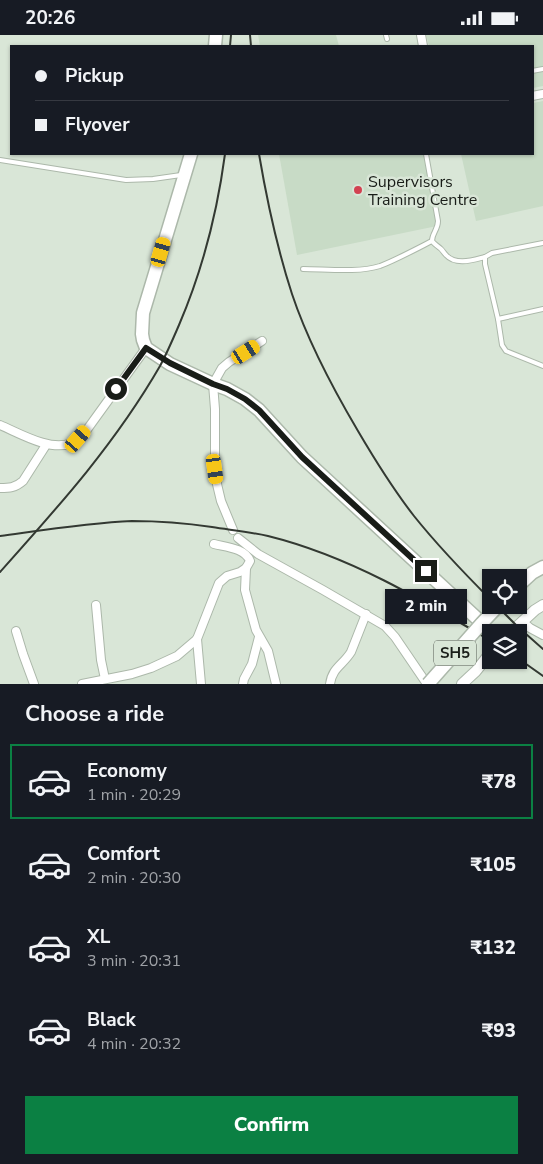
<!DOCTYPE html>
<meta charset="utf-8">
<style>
body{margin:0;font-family:"Nunito Sans",sans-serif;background:#242831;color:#f1f3f6;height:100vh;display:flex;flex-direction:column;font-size:19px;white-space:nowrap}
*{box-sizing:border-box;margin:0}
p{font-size:16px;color:#9ea1a6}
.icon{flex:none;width:28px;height:28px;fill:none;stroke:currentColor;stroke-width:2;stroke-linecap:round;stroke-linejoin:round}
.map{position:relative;height:649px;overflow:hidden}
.details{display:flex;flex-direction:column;background:#171b24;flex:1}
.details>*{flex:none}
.guide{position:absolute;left:10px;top:10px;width:524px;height:110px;border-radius:0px;box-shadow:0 1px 4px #0004;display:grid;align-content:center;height:110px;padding:0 25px;background:#171b24}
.fabs{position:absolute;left:482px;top:534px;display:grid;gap:10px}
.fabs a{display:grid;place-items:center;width:45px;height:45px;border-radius:0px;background:#171b24;box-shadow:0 1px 4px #0004;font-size:25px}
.end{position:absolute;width:22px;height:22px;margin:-11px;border:6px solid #191d18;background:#fff;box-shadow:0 0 0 2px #fff}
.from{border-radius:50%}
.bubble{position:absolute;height:35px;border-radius:0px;background:#171b24;box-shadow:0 1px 4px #0004;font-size:16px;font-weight:800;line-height:35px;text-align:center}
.car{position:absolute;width:15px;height:30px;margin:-15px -8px;border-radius:6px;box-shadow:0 0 4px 1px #0007;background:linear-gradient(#f5c518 24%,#345 0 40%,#f5c518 0 76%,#345 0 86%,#f5c518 0)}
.guide b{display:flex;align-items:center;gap:18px;height:48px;font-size:19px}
.guide b+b{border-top:1px solid #363941}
.guide i{width:12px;height:12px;background:#f1f3f6}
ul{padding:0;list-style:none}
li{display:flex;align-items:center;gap:15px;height:75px;margin:0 10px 8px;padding:0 15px;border:2px solid transparent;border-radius:0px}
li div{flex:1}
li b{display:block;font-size:19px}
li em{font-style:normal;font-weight:800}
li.selected{border-color:#0b8043}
li>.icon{width:45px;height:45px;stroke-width:1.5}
h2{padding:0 25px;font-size:22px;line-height:60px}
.button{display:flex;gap:10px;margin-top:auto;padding:10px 25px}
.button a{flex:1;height:58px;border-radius:0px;background:#0b8043;color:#fff;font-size:20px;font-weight:800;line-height:58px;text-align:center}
.status{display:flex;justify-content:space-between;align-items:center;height:35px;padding:0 25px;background:#171b24;direction:ltr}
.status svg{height:14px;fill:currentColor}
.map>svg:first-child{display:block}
.built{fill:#c8dbc6}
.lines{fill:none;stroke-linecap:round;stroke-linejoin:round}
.service-casing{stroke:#acb8aa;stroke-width:6}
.minor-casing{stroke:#acb8aa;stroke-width:10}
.tertiary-casing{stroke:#acb8aa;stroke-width:12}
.primary-casing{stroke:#acb8aa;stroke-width:15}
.service{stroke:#fff;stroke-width:4}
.minor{stroke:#fff;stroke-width:8}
.tertiary{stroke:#fff;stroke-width:10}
.primary{stroke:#fff;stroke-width:12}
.rail{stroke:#333932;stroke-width:2}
.primary-bridge-casing{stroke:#acb8aa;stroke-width:15;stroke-linecap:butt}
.primary-bridge{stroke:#fff;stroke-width:12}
.route{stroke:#191d18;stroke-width:6}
.poi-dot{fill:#d24251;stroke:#d9e6d7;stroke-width:2}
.labels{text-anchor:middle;stroke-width:5;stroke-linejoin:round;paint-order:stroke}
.shield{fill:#d9e6d7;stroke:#535951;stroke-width:1}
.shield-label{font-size:15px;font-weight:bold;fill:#191d18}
.poi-label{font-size:16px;fill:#191d18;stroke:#d9e6d7;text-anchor:start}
</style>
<div class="status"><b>20:26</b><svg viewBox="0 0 49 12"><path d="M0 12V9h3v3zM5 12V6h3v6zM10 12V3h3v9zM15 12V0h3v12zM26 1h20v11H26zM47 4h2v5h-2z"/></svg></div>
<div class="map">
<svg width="543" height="649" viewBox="0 0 543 649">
<rect width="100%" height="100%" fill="#d9e6d7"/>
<!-- built -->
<g class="built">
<polygon points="258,0 336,0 339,11 260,11"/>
<polygon points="426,0 543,0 543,51 533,53 532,11 429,11"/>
<polygon points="543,66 543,171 476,186 461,119 532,119 533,68"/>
<polygon points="279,119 424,119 437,191 297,220"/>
</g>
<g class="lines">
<!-- service casing -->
<g class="service-casing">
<g id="service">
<polyline points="386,0 387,4"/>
<polyline points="532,36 543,34"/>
<path d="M426 119 438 186C438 195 432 198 432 206 435 210 438 211 441 214 443 216 444 218 446 220 456 231 473 225 485 222"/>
<polyline points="0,125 126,145 153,144 181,140"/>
<polyline points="543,208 492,218 485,222 485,229 498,284 502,310 506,316 543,331"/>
<path d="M303 234C325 234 358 238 380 231 396 225 416 214 432 206"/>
<polyline points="498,284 543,274"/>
</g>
</g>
<!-- minor casing -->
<g class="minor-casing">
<g id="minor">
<polyline points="421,0 423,11"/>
<polyline points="532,61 543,59"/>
<path d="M0 390C19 398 51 417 71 408 77 406 81 401 86 396L146 313"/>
<path d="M0 453C9 453 15 453 23 446L46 410"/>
<polyline points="233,495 221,466 216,445 215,434 215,374 213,349 222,333 229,327 262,306"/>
<polyline points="238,503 258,519 323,555 385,591 395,602 427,649"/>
<polyline points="246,533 245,555 256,595 268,616 276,649"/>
<polyline points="96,570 101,625 105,644"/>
<polyline points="522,586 530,593 543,600"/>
<polyline points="16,596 23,619 34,649"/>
<polyline points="197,604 201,649"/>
<path d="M82 649 132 639 151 633 177 621 197 604 219 548 227 541 240 537 246 533 250 526C245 513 226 512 214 509"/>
<polyline points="243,649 244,644 252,629 259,602"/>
<path d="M330 649C332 633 343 630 351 617L366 579"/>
</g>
</g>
<!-- tertiary casing -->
<g class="tertiary-casing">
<g id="tertiary">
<polyline points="510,598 535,575 543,570"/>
<polyline points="462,649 476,636 491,617"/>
</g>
</g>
<!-- primary casing -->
<g class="primary-casing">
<g id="primary">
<polyline points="215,11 216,0"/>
<polyline points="191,119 143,278 142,299 143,305 146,313 170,329 213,349 227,354 245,364 259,375 302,422 482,588"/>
<polyline points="519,550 532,538 543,532"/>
</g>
</g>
<!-- service -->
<use href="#service" class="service"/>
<!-- minor -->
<use href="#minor" class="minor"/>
<!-- tertiary -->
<use href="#tertiary" class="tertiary"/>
<!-- primary -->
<use href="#primary" class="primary"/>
<!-- rail -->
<g class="rail">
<polyline points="250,0 251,11"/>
<polyline points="230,11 231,0"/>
<path d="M259 119C267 166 277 213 292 259 308 307 332 352 358 396 375 425 393 454 414 481 438 511 465 539 491 565"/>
<path d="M0 501C44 495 88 488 132 486 159 486 185 488 212 492 231 495 250 497 268 501 349 521 421 564 491 606"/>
<path d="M0 537C59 471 115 409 160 331 167 318 173 304 179 290 203 234 217 179 225 119"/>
<polyline points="496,570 517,591 543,614"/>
<polyline points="519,624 543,641"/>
</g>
<!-- primary-bridge casing -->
<g class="primary-bridge-casing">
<polyline id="primary-bridge" points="428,649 482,588 499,570"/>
</g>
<!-- primary-bridge -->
<use href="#primary-bridge" class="primary-bridge"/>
</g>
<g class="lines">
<!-- route -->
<polyline class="route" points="116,354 146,313 170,328 213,349 227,354 245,364 259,375 302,422 426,536"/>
</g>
<!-- markers -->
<circle class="poi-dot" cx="358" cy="155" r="5"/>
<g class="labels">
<!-- shield labels -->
<rect class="shield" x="434" y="605.5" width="42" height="25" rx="4"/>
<g class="shield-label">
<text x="455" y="623">SH5</text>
</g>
<!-- poi labels -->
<g class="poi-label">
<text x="368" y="152">Supervisors<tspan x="368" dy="18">Training Centre</tspan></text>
</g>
</g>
</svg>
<div class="fabs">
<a><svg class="icon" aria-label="locate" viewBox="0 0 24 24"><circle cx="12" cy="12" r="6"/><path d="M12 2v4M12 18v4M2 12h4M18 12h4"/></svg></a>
<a><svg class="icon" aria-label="layers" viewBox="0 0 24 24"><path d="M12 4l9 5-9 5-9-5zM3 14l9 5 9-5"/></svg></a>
</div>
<i class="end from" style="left:116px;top:354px"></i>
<i class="end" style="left:426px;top:536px"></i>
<div class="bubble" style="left:385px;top:554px;width:82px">2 min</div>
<i class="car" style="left:161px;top:217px;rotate:16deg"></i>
<i class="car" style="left:246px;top:317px;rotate:58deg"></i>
<i class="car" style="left:78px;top:404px;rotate:41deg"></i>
<i class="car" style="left:215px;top:434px;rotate:172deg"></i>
<div class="guide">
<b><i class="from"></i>Pickup</b>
<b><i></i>Flyover</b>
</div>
</div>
<section class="details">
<h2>Choose a ride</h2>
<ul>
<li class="selected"><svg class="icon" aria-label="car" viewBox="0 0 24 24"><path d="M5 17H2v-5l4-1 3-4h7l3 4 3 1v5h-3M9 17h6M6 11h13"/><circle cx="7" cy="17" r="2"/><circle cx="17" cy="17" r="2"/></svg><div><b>Economy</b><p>1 min · 20:29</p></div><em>₹78</em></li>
<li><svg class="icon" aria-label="car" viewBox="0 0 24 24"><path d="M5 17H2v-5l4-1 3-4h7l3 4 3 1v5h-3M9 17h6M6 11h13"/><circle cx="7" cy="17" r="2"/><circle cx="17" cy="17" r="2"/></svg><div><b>Comfort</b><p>2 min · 20:30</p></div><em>₹105</em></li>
<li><svg class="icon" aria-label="car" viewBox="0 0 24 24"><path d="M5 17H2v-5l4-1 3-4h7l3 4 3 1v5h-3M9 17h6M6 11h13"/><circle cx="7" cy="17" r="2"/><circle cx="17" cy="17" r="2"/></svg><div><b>XL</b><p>3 min · 20:31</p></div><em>₹132</em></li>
<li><svg class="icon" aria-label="car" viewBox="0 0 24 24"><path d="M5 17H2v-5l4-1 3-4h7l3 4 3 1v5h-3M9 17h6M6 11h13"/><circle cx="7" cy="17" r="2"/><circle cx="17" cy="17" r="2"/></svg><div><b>Black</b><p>4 min · 20:32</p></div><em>₹93</em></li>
</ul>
<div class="button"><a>Confirm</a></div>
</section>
